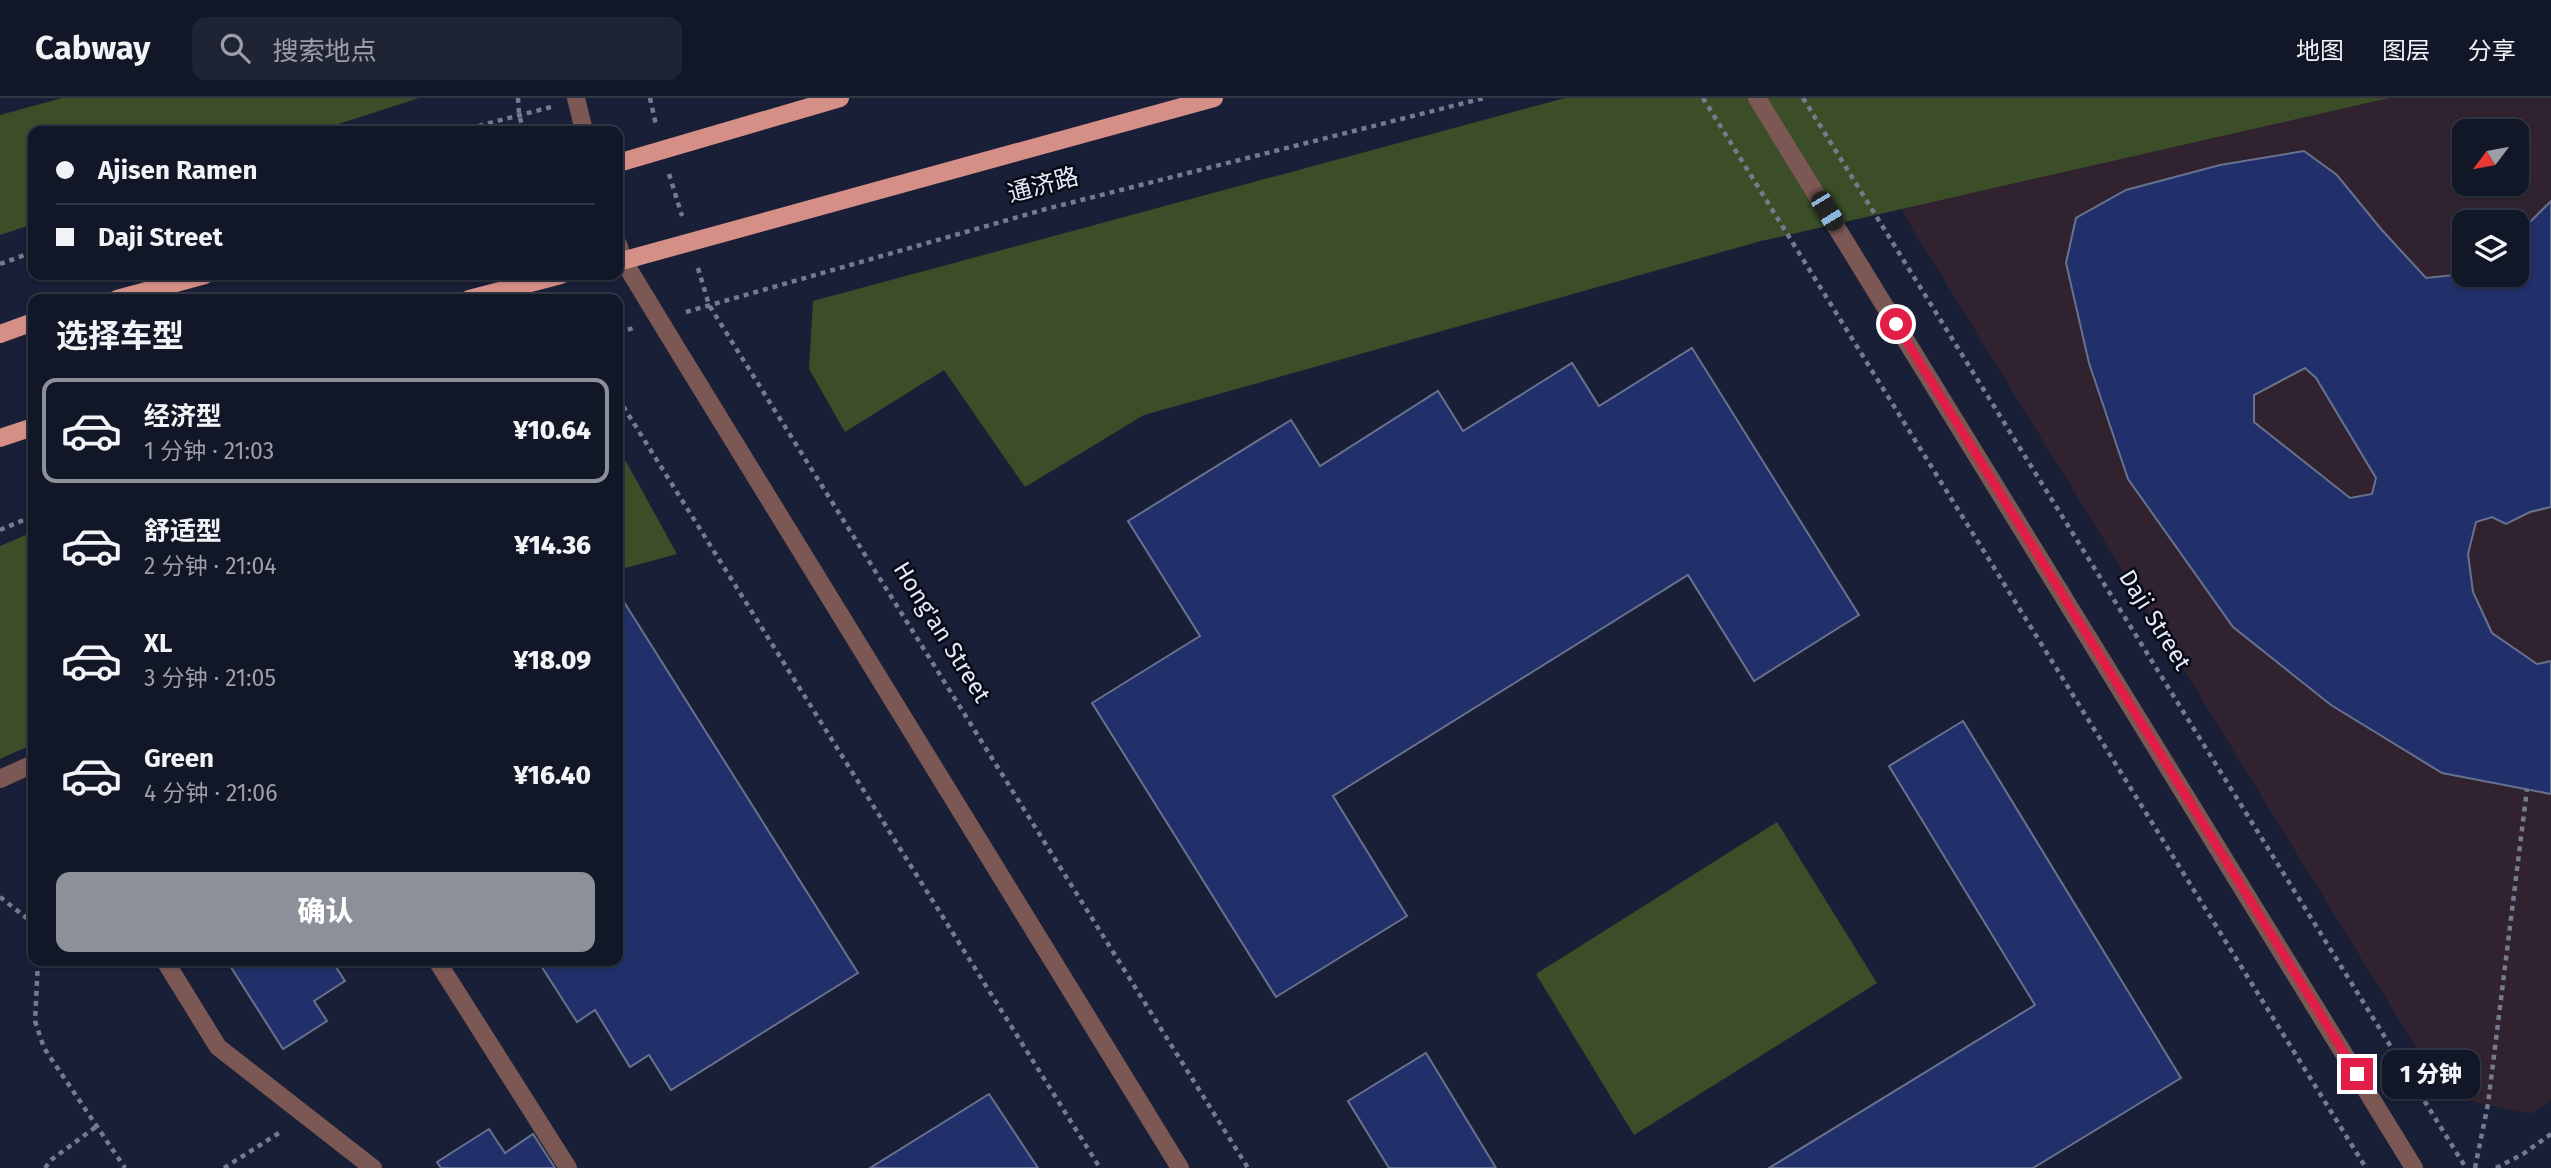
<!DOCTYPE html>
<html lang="zh">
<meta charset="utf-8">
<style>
body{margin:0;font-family:"Fira Sans","Noto Sans SC",sans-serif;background:#1f2434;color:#f1f3f6;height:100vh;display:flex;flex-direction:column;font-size:26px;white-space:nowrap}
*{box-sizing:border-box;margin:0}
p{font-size:23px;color:#9c9fa8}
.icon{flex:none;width:38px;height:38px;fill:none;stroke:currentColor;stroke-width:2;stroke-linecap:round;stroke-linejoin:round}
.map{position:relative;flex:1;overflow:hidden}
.side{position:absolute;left:28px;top:196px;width:595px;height:672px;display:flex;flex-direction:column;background:#121728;border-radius:14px;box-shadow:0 2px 5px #0004,0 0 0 2px #313645}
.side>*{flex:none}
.guide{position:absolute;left:28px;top:28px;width:595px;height:154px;border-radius:14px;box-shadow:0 2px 5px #0004,0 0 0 2px #313645;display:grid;align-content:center;height:154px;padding:0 28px;background:#121728}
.needle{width:46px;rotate:238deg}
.buttons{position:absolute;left:2452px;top:21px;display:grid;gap:14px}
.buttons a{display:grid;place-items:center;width:77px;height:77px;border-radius:14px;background:#121728;box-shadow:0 2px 5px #0004,0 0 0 2px #313645;font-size:35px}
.end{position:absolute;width:32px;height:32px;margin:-16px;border:9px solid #e11d48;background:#fff;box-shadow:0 0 0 4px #fff}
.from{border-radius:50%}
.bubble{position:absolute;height:49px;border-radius:14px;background:#121728;box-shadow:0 2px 5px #0004,0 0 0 2px #313645;font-size:23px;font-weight:800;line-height:49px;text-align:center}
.car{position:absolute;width:21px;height:42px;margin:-21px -10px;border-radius:9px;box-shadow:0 0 5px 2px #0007;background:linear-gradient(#222 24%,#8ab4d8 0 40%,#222 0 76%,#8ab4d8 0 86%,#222 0)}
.guide b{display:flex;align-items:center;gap:24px;height:66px;font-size:26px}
.guide b+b{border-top:2px solid #313645}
.guide i{width:18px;height:18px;background:#f1f3f6}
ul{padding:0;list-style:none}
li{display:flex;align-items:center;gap:21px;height:105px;margin:0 14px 10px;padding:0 14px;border:4px solid transparent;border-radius:14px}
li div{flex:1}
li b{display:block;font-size:26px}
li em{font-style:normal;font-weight:800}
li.selected{border-color:#8c9099}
li>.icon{width:63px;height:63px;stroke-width:1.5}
h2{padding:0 28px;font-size:32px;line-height:84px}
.cta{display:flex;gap:14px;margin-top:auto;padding:14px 28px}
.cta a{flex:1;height:80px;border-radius:14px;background:#8c9099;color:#fff;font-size:28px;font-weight:800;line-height:80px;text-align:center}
header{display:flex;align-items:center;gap:42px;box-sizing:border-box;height:98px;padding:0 35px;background:#121728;border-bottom:2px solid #313645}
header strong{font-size:33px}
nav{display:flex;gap:38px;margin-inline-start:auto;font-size:24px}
.search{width:490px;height:63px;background:#1f2434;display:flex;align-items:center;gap:18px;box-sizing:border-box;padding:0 24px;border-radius:14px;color:#9c9fa8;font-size:26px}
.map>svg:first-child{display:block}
.commercial{fill:#30232f;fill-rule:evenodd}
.green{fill:#3b4e28}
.building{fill:#21306a;stroke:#68718d;stroke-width:2;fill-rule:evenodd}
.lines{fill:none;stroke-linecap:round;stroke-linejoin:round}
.path{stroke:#757b8f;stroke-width:4.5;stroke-dasharray:5 5;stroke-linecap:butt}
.minor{stroke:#7b5854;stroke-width:18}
.major{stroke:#d68f87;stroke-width:18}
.route{stroke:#e11d48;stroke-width:9}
.labels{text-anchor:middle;stroke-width:5;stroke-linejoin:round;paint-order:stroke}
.street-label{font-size:24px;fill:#e4eafa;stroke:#070a14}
</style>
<header>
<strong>Cabway</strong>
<div class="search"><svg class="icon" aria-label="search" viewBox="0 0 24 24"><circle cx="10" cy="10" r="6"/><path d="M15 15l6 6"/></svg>搜索地点</div>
<nav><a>地图</a><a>图层</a><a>分享</a></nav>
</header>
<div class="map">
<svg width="2551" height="1070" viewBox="0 0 2551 1070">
<rect width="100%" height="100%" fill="#181f36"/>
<!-- commercial -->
<path class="commercial" d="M2310 0H2551V1003L2531 1016 2446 998 1901 112 1971 89ZM2464 33H2516V86H2464ZM2464 124H2516V177H2464Z"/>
<!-- green -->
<g class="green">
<polygon points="62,0 419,0 317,33 33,33 33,126 0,137 0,17"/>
<polygon points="1565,0 2389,0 1761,143 1144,317 1025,389 944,272 845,334 809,271 813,203"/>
<polygon points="618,349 677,456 618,472"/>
<polygon points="33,434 33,646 0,661 0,448"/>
<polygon points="1777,724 1877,885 1634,1037 1536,876"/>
</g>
<!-- building -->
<g class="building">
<path d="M2304 53 2337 77 2381 131 2426 180 2454 177 2464 174V177H2516V138L2551 103V409L2530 414 2506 426 2492 419 2476 424 2468 456 2473 494 2492 535 2537 566 2551 563V696L2442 675 2331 607 2233 529 2128 381 2089 265 2066 165 2076 120 2126 92 2220 67ZM2305 270 2316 280 2376 380 2372 396 2350 400 2254 324V297Z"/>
<polygon points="1692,250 1859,517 1754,583 1688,477 1333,698 1407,818 1276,899 1092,605 1200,538 1128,423 1291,322 1320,368 1438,293 1463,333 1572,265 1599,308"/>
<polygon points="624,504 858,875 671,992 649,957 630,969 595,912 577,924 538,863 618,863 618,508"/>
<polygon points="1963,623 2181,980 2033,1070 1769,1070 2035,907 1889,668"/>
<polygon points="227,863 332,863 345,883 314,903 327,923 283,951"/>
<polygon points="1426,955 1496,1070 1389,1070 1348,1003"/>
<polygon points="989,996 1038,1070 870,1070"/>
<polygon points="489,1031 505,1055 533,1036 555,1070 441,1070 437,1064"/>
</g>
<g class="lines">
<!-- path -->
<g class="path">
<polyline points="518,0 519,17 524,33"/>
<polyline points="650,0 656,27"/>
<polyline points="1703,0 2366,1070"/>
<polyline points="1803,0 2466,1070"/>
<polyline points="459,33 551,9"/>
<polyline points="669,76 682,118"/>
<polyline points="0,166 33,154"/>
<polyline points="698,170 709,207 1248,1070"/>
<polyline points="686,214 1046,111 1484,0"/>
<polyline points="618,234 634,230"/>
<polyline points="618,300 1100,1070"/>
<polyline points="0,432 33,418"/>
<polyline points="0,799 33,825"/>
<polyline points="38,863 35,923 44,950 125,1070"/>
<polyline points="45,1070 51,1062 97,1028"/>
<polyline points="224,1070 282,1033"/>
<polyline points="2475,1070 2488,1006 2527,691"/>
<polyline points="2496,1070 2523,1056 2551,1036"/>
</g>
<!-- minor -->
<g class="minor">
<polyline points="576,0 584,33"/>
<polyline points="1757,0 2414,1070"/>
<polyline points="618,146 623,162 677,251 1180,1070"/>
<polyline points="0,681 33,666"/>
<polyline points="165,863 218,949 373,1070"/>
<polyline points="437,863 568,1070"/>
</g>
<!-- major -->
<g class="major">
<polyline points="618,65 840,0"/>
<polyline points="618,164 1214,0"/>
<polyline points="117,201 205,177"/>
<polyline points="469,201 561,177"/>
<polyline points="0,236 33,224"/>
<polyline points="0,340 33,329"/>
</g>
</g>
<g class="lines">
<!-- route -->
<polyline class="route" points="1896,226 2357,976"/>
</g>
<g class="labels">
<!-- street labels -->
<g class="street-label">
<text transform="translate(1043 87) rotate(-15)" y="8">通济路</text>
<text transform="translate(2155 522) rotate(58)" y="8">Daji Street</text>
<text transform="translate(942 534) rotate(58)" y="8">Hong'an Street</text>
</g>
</g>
</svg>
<div class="buttons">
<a><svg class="needle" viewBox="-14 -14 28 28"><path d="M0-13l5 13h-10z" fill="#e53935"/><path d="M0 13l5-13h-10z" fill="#9c9fa8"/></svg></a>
<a><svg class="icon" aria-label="layers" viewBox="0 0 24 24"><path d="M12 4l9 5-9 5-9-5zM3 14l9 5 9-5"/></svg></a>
</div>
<i class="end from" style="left:1896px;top:226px"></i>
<i class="end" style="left:2357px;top:976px"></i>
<div class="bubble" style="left:2382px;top:952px;width:98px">1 分钟</div>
<i class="car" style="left:1827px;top:113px;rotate:149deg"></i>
<div class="guide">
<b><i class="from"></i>Ajisen Ramen</b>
<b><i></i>Daji Street</b>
</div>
<section class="side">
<h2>选择车型</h2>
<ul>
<li class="selected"><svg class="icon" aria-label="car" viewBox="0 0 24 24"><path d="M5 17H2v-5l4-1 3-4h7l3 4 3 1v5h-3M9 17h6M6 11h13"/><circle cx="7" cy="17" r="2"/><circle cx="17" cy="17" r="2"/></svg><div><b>经济型</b><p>1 分钟 · 21:03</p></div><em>¥10.64</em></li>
<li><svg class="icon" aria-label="car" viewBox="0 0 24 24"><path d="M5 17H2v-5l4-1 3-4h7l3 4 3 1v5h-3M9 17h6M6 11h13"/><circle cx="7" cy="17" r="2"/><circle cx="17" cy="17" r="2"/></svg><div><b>舒适型</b><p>2 分钟 · 21:04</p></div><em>¥14.36</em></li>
<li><svg class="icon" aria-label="car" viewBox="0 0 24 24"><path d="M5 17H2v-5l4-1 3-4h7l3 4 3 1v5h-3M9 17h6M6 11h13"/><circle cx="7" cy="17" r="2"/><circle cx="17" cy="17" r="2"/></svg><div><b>XL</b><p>3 分钟 · 21:05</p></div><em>¥18.09</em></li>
<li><svg class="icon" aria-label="car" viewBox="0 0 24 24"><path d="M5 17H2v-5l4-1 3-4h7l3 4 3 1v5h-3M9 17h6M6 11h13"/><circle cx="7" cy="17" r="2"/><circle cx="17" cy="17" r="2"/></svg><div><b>Green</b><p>4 分钟 · 21:06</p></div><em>¥16.40</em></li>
</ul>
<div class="cta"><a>确认</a></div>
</section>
</div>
